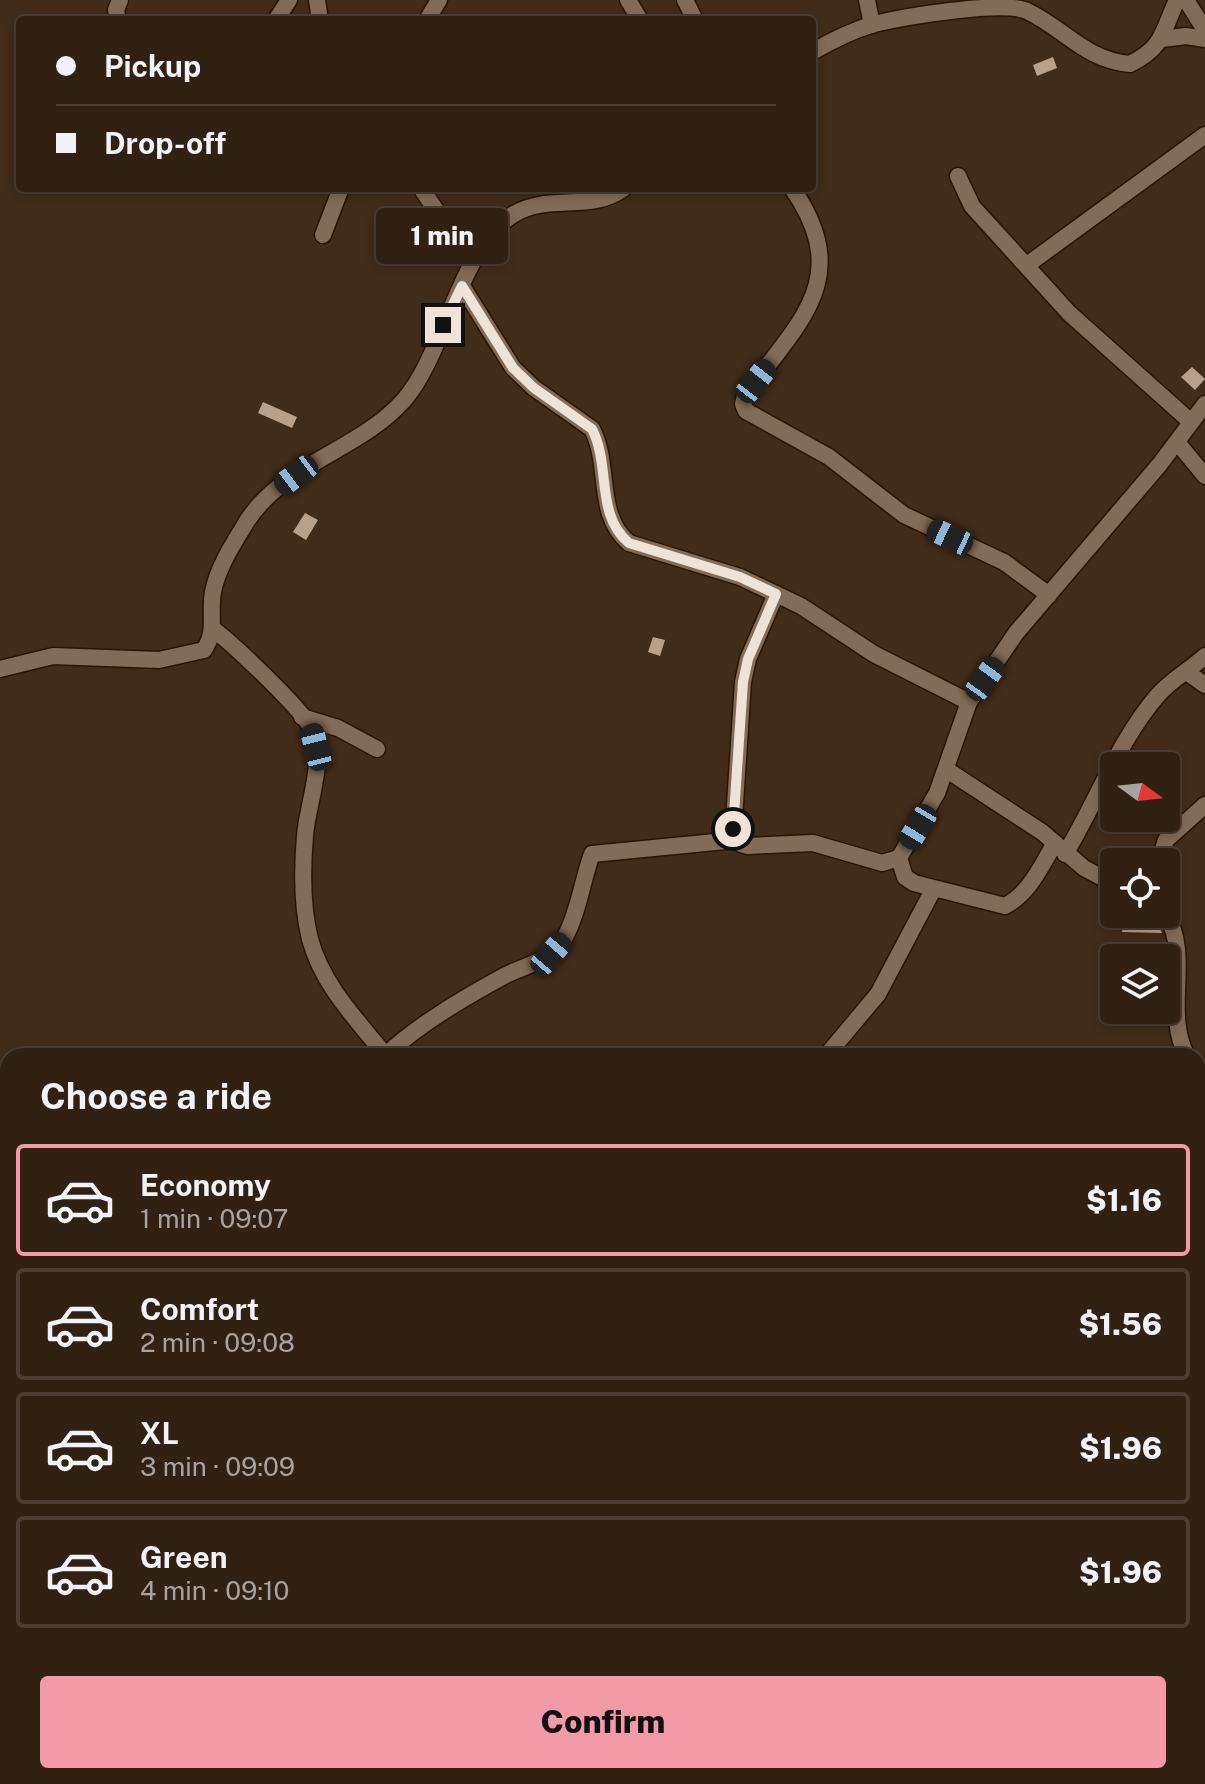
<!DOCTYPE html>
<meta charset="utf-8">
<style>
body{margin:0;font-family:"Public Sans",sans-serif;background:#3d2e21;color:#f1f3f6;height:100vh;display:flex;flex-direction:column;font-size:30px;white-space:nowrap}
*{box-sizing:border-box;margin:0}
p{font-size:26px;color:#a8a3a0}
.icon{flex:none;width:44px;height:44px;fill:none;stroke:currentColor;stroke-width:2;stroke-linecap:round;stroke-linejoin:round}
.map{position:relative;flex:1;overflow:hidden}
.side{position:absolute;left:0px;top:1048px;width:1206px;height:736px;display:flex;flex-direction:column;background:#312113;border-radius:24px 24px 0 0;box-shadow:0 4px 12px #0003,0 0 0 2px #4c3e33}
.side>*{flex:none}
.banner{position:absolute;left:16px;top:16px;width:800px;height:176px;border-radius:8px;box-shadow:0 4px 12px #0003,0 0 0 2px #4c3e33;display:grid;align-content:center;height:176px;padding:0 40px;background:#312113}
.needle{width:52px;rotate:105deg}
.controls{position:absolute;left:1100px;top:752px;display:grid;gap:16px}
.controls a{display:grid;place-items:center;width:80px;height:80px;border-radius:8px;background:#312113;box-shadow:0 4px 12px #0003,0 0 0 2px #4c3e33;font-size:40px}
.end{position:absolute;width:36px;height:36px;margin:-18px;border:10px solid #efe2d7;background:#111;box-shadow:0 0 0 4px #111}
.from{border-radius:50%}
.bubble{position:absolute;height:56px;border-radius:8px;background:#312113;box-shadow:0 4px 12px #0003,0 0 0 2px #4c3e33;font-size:26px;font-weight:800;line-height:56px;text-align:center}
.car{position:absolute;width:24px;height:48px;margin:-24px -12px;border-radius:10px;box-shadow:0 0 6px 2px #0007;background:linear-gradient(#222 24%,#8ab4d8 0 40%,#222 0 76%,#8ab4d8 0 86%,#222 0)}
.banner b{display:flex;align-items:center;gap:28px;height:76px;font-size:30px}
.banner b+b{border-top:2px solid #4c3e33}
.banner i{width:20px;height:20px;background:#f1f3f6}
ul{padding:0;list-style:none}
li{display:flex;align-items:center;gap:24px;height:112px;margin:0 16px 12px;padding:0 24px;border:4px solid #4c3e33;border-radius:8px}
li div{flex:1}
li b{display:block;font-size:30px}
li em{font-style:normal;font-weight:800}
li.current{border-color:#f39aa8}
li>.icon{width:72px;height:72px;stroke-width:1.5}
h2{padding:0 40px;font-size:36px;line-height:96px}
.button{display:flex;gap:16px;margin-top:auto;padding:16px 40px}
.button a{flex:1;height:92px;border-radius:8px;background:#f39aa8;color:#111;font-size:32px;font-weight:800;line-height:92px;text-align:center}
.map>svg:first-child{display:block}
.building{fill:#b9a08a}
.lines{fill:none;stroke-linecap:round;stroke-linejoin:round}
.minor-casing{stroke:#271403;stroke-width:19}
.minor{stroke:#836c57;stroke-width:16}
.route{stroke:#efe2d7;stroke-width:10}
</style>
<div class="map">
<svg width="1205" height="1784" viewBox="0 0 1205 1784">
<rect width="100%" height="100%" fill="#412c19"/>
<!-- building -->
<g class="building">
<polygon points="1053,57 1057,68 1037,76 1033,65"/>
<polygon points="1192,367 1205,379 1195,390 1181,377"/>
<polygon points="263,402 297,417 292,428 258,413"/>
<polygon points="305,513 318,520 306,540 293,532"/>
<polygon points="653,637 665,640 660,656 648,652"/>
<polygon points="1134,914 1154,914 1162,933 1122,932 1124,919 1134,921"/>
</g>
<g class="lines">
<!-- minor casing -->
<g class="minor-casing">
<g id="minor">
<polyline points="317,0 320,20"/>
<polyline points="628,0 640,20"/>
<polyline points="685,0 695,20"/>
<polyline points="867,0 872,25"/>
<polyline points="1186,0 1205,30"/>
<polyline points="118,20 116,10 120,0"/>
<polyline points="276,20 289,0"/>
<polyline points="427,20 439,0"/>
<polyline points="1162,39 1186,36 1205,39"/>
<path d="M812 52C831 41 854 30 874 24 903 17 1003 0 1027 11 1065 29 1085 60 1130 64 1164 47 1162 32 1177 0"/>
<polyline points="958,176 972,206 1069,313 1191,422"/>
<polyline points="421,188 452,234 477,258"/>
<path d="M792 188C854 278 800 321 745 395L743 404 746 411 829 457 904 515 1004 562 1049 595"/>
<polyline points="323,235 341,188"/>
<polyline points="1027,265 1205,135"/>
<path d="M462 286 513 368 534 388 592 429C611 465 595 515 629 543L740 577 801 606 874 654 969 702"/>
<polyline points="1177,442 1205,476"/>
<polyline points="776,594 748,659 743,682 733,835 741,844 748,846 813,843 882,863 899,858 937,793 969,702 1016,633 1160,464 1205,404"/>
<path d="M213 629C233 644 301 708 311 728 327 758 307 805 305 836 302 870 302 907 310 939 322 985 358 1021 386 1056"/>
<path d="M0 669 53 656 159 660 204 650C217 631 209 613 213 592 218 566 234 543 247 521 285 463 360 450 404 400 445 353 460 246 514 214 549 193 591 213 624 188"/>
<polyline points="1188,673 1205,685"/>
<polyline points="302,717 338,728 377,749"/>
<polyline points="947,770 1042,832 1084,868 1114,884"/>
<path d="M1065 854C1097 802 1118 741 1158 695 1172 679 1190 670 1205 656"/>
<path d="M899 858 905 877 914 883 1005 906C1030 893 1041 866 1055 843"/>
<polyline points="1159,862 1166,840 1205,805"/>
<path d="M1166 914C1192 957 1163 1012 1187 1056"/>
<path d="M386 1055C419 1024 464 998 504 976 527 964 552 962 565 937 579 911 582 881 592 854L736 840"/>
<polyline points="826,1056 878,994 933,890"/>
<polyline points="1198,1073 1205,1082"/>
<polyline points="1198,1113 1205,1101"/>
<polyline points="1198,1488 1205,1492"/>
<polyline points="379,1776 395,1784"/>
<polyline points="899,1776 899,1784"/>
<polyline points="1013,1776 1033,1784"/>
<polyline points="1155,1776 1157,1784"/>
<polyline points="920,1784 940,1776"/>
</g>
</g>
<!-- minor -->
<use href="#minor" class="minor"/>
</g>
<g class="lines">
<!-- route -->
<path class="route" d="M443 325 462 286 513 368 534 388 592 429C611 465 595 515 629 543L740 577 776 594 748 659 743 682 733 829"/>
</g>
</svg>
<div class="controls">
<a><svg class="needle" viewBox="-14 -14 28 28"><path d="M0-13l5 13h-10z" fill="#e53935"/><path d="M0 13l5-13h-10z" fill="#a8a3a0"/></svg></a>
<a><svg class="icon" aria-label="locate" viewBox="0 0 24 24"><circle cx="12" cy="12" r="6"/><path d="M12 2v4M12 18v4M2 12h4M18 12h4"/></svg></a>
<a><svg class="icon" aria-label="layers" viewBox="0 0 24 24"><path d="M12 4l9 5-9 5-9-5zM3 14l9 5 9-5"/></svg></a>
</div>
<i class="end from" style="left:733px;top:829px"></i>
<i class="end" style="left:443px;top:325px"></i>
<div class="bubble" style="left:376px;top:208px;width:132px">1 min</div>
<i class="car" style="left:756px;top:381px;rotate:38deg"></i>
<i class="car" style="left:296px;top:475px;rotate:233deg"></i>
<i class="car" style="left:950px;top:537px;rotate:295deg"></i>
<i class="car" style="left:985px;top:679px;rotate:36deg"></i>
<i class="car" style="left:316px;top:747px;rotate:346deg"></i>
<i class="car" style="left:918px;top:827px;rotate:211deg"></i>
<i class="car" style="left:551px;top:954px;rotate:41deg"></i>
<div class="banner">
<b><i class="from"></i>Pickup</b>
<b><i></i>Drop-off</b>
</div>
<section class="side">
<h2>Choose a ride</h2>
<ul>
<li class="current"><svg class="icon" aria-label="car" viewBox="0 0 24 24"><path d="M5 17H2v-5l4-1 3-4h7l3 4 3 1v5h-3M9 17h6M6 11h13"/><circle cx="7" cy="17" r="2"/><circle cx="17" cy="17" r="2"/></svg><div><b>Economy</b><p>1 min · 09:07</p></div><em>$1.16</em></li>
<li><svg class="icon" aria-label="car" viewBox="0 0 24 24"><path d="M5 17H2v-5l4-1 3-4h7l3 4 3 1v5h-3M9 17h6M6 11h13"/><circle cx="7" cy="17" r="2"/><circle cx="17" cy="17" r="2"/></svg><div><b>Comfort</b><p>2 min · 09:08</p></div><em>$1.56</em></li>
<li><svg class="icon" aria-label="car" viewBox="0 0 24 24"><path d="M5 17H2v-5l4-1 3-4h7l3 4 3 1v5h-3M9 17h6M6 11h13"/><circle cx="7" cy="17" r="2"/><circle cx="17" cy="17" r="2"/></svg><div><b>XL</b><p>3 min · 09:09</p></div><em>$1.96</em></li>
<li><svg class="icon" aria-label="car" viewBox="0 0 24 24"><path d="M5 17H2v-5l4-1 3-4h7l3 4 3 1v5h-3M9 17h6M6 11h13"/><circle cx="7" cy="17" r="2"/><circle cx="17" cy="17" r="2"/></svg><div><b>Green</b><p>4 min · 09:10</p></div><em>$1.96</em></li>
</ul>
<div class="button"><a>Confirm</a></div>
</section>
</div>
